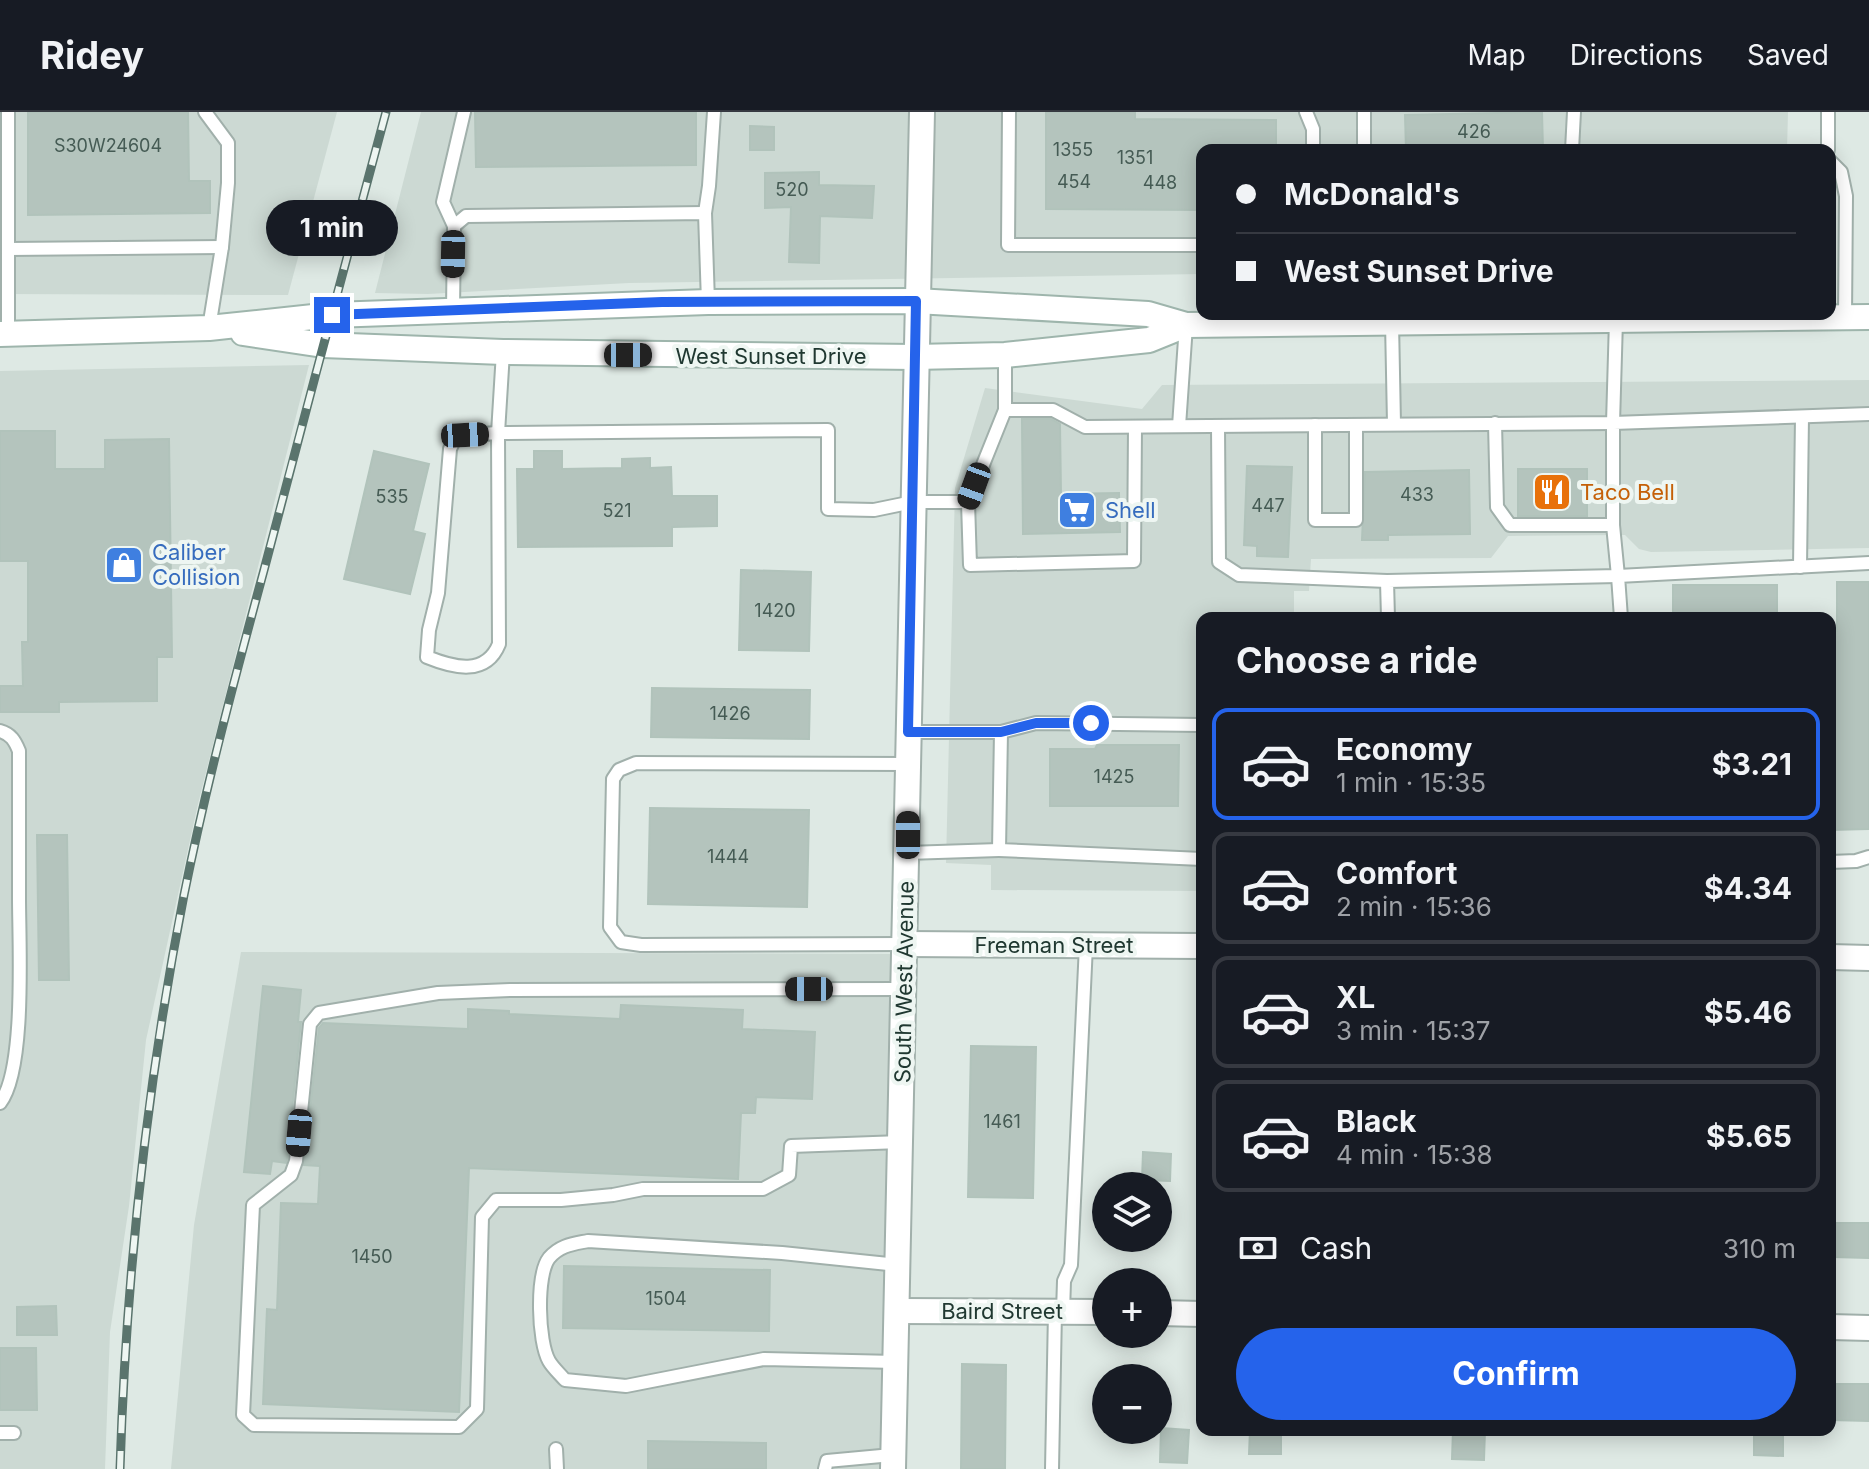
<!DOCTYPE html>
<meta charset="utf-8">
<style>
body{margin:0;font-family:Inter,sans-serif;background:#242831;color:#f1f3f6;height:100vh;display:flex;flex-direction:column;font-size:30px;white-space:nowrap}
*{box-sizing:border-box;margin:0}
p{font-size:26px;color:#9ea1a6}
.icon{flex:none;width:44px;height:44px;fill:none;stroke:currentColor;stroke-width:2;stroke-linecap:round;stroke-linejoin:round}
.map{position:relative;flex:1;overflow:hidden}
.side{position:absolute;left:1196px;top:500px;width:640px;height:824px;display:flex;flex-direction:column;background:#171b24;border-radius:16px;box-shadow:0 4px 20px #0003}
.side>*{flex:none}
.hud{position:absolute;left:1196px;top:32px;width:640px;height:176px;border-radius:16px;box-shadow:0 4px 20px #0003;display:grid;align-content:center;height:176px;padding:0 40px;background:#171b24}
.controls{position:absolute;left:1092px;top:1060px;display:grid;gap:16px}
.controls a{display:grid;place-items:center;width:80px;height:80px;border-radius:50%;background:#171b24;box-shadow:0 4px 20px #0003;font-size:40px}
.end{position:absolute;width:36px;height:36px;margin:-18px;border:10px solid #2563eb;background:#fff;box-shadow:0 0 0 4px #fff}
.from{border-radius:50%}
.bubble{position:absolute;height:56px;border-radius:28px;background:#171b24;box-shadow:0 4px 20px #0003;font-size:26px;font-weight:700;line-height:56px;text-align:center}
.car{position:absolute;width:24px;height:48px;margin:-24px -12px;border-radius:10px;box-shadow:0 0 6px 2px #0007;background:linear-gradient(#222 24%,#8ab4d8 0 40%,#222 0 76%,#8ab4d8 0 86%,#222 0)}
.hud b{display:flex;align-items:center;gap:28px;height:76px;font-size:30px}
.hud b+b{border-top:2px solid #363941}
.hud i{width:20px;height:20px;background:#f1f3f6}
ul{padding:0;list-style:none}
li{display:flex;align-items:center;gap:24px;height:112px;margin:0 16px 12px;padding:0 24px;border:4px solid #363941;border-radius:16px}
li div{flex:1}
li b{display:block;font-size:30px}
li em{font-style:normal;font-weight:700}
li.active{border-color:#2563eb}
li>.icon{width:72px;height:72px;stroke-width:1.5}
h2{padding:0 40px;font-size:36px;line-height:96px}
.pay{display:flex;align-items:center;gap:20px;height:88px;padding:0 40px;font-size:30px}
.pay p{margin-inline-start:auto}
.primary-button{display:flex;gap:16px;margin-top:auto;padding:16px 40px}
.primary-button a{flex:1;height:92px;border-radius:48px;background:#2563eb;color:#fff;font-size:32px;font-weight:700;line-height:92px;text-align:center}
header{display:flex;align-items:center;gap:48px;box-sizing:border-box;height:112px;padding:0 40px;background:#171b24;border-bottom:2px solid #363941}
header strong{font-size:38px}
nav{display:flex;gap:44px;margin-inline-start:auto;font-size:28px}
.map>svg:first-child{display:block}
.built{fill:#ccd9d3}
.building{fill:#b4c4bd;stroke:#b1c3bb;stroke-width:2}
.lines{fill:none;stroke-linecap:round;stroke-linejoin:round}
.service-casing{stroke:#a1b0ab;stroke-width:16}
.minor-casing{stroke:#a1b0ab;stroke-width:28}
.tertiary-casing{stroke:#a1b0ab;stroke-width:28}
.secondary-casing{stroke:#9eb5ac;stroke-width:28}
.service{stroke:#fff;stroke-width:12}
.minor{stroke:#fff;stroke-width:24}
.tertiary{stroke:#fff;stroke-width:24}
.secondary{stroke:#fff;stroke-width:24}
.rail-casing{stroke:#5a746d;stroke-width:9}
.rail{stroke:#eef6f2;stroke-width:6;stroke-dasharray:18;stroke-linecap:butt}
.route{stroke:#2563eb;stroke-width:10}
.labels{text-anchor:middle;stroke-width:8;stroke-linejoin:round;paint-order:stroke}
.number-label{font-size:18px;fill:#455b54}
.street-label{font-size:22px;fill:#203831;stroke:#eef6f2}
.food-label{font-size:22px;fill:#c56008;stroke:#eef6f2;text-anchor:start}
.shop-label{font-size:22px;fill:#366cbe;stroke:#eef6f2;text-anchor:start}
</style>
<header>
<strong>Ridey</strong>
<nav><a>Map</a><a>Directions</a><a>Saved</a></nav>
</header>
<div class="map">
<svg width="1869" height="1357" viewBox="0 0 1869 1357">
<rect width="100%" height="100%" fill="#dee9e4"/>
<!-- built -->
<g class="built">
<polygon points="0,0 337,0 288,183 0,182"/>
<polygon points="421,0 1788,0 1787,38 1202,38 1202,162 629,171 428,182 375,181"/>
<polygon points="309,253 198,692 146,928 129,1094 110,1220 105,1357 0,1357 0,259"/>
<polygon points="1869,268 1869,436 1651,440 1639,437 1625,423 1508,424 1491,446 1311,447 1309,479 1294,479 1294,506 1202,506 1202,779 991,778 991,753 946,751 955,376 985,276 1142,297 1162,273"/>
<polygon points="241,840 901,842 892,1357 171,1357 194,1113"/>
</g>
<!-- building -->
<g class="building">
<polygon points="28,0 188,0 189,69 210,69 210,101 28,103"/>
<polygon points="475,0 696,0 696,53 476,55"/>
<polygon points="1046,0 1135,0 1135,7 1276,8 1276,38 1202,38 1202,98 1046,97"/>
<polygon points="1542,0 1543,38 1406,38 1405,3"/>
<polygon points="750,14 774,15 774,38 750,38"/>
<polygon points="819,60 819,73 874,74 872,106 820,104 819,151 789,150 791,95 765,96 765,61"/>
<polygon points="1022,307 1051,307 1060,312 1061,382 1119,381 1120,420 1023,422"/>
<polygon points="0,319 55,319 55,357 105,357 105,328 169,327 172,545 157,545 157,589 59,590 59,600 0,600 0,574 23,574 22,530 28,530 28,449 0,449"/>
<polygon points="374,339 429,352 413,419 425,422 410,482 344,467"/>
<polygon points="534,339 562,339 562,357 622,356 622,347 650,346 650,356 671,355 672,384 717,384 717,414 672,415 672,434 518,435 517,357 534,357"/>
<polygon points="1247,354 1292,355 1288,445 1257,444 1257,434 1244,433"/>
<rect x="1518" y="357" width="69" height="47"/>
<polygon points="1469,358 1470,422 1388,423 1388,428 1362,428 1365,360"/>
<polygon points="741,458 811,460 809,539 739,538"/>
<polygon points="1837,470 1869,470 1869,717 1830,718 1830,519 1837,519"/>
<rect x="1673" y="473" width="104" height="33"/>
<polygon points="652,576 810,578 809,627 651,625"/>
<polygon points="1097,633 1179,633 1178,694 1050,694 1050,637 1095,637"/>
<polygon points="650,696 809,698 807,795 648,792"/>
<polygon points="37,723 67,723 69,868 39,868"/>
<polygon points="263,874 301,878 298,910 301,910 287,1047 286,1051 272,1049 270,1062 244,1060"/>
<polygon points="621,893 743,898 742,917 815,920 812,987 756,985 755,1001 741,1001 738,1067 469,1056 459,1300 263,1292 267,1197 277,1198 281,1091 318,1092 320,1054 304,1053 319,916 323,911 468,917 468,897 509,899 509,902 620,907"/>
<polygon points="971,934 1036,935 1033,1086 968,1085"/>
<polygon points="1143,1040 1171,1042 1170,1069 1142,1068"/>
<polygon points="1833,1111 1869,1111 1869,1146 1833,1145"/>
<polygon points="564,1154 770,1158 769,1219 563,1216"/>
<polygon points="56,1194 57,1223 17,1223 17,1195"/>
<polygon points="0,1236 36,1236 37,1298 0,1298"/>
<polygon points="962,1252 1006,1253 1005,1357 961,1357"/>
<polygon points="1831,1272 1869,1272 1869,1309 1831,1308"/>
<polygon points="1161,1316 1189,1318 1187,1351 1160,1350"/>
<polygon points="1250,1318 1281,1318 1281,1342 1249,1342"/>
<polygon points="1453,1318 1485,1318 1484,1348 1452,1347"/>
<polygon points="1754,1318 1783,1318 1783,1344 1754,1343"/>
<polygon points="648,1329 766,1331 766,1357 648,1357"/>
</g>
<g class="lines">
<!-- service casing -->
<g class="service-casing">
<g id="service">
<polyline points="8,0 8,222"/>
<polyline points="205,0 228,31 228,71 222,135 209,216"/>
<polyline points="1009,0 1008,133 1202,133"/>
<polyline points="1306,0 1313,17 1313,38"/>
<polyline points="1364,38 1364,0"/>
<polyline points="1572,38 1574,0"/>
<polyline points="1828,38 1828,0"/>
<polyline points="1830,49 1841,60 1846,84 1845,205"/>
<polyline points="705,101 709,74 714,0"/>
<polyline points="454,114 443,90 464,0"/>
<polyline points="8,137 222,135"/>
<polyline points="453,199 454,114 466,104 705,101 708,190"/>
<polyline points="1392,210 1394,312"/>
<polyline points="503,240 498,321 828,318 828,397 874,398 913,390 968,390 1005,298"/>
<polyline points="1005,243 1005,298 1053,298 1085,315 1613,311 1616,208"/>
<polyline points="1495,311 1497,395 1510,413 1613,413"/>
<polyline points="1315,313 1315,408 1356,408 1356,313"/>
<polyline points="1179,314 1186,213"/>
<polyline points="1218,314 1219,450 1239,463 1387,469"/>
<path d="M498 321 499 532C486 564 454 556 427 545L429 518 438 481 450 337 454 328 465 323Z"/>
<polyline points="968,390 970,453 1134,449 1135,315"/>
<polyline points="1800,455 1802,305"/>
<polyline points="1388,506 1387,469 1618,464 1613,413 1613,311 1869,302"/>
<polyline points="1621,506 1618,464 1869,451"/>
<path d="M0 619C11 622 15 629 19 639 19 688 19 737 19 786 19 831 26 958 0 991"/>
<polyline points="908,620 1001,620 1036,611 1202,613"/>
<polyline points="1001,620 999,738 1202,747"/>
<polyline points="907,741 999,738"/>
<polyline points="1830,750 1856,749 1869,745"/>
<polyline points="905,832 641,833 621,830 610,815 613,667 619,658 636,651 908,652"/>
<polyline points="901,1030 791,1034 789,1063 763,1077 643,1077 613,1083 561,1088 496,1088 482,1105 477,1297 459,1315 254,1313 243,1303 253,1093 291,1063 296,1049 310,912 319,901 438,881 510,878 904,877"/>
<polyline points="1063,1200 1064,1169 1071,1153 1086,833"/>
<path d="M896 1250 764 1247 626 1274 565 1268C560 1262 553 1256 549 1249 538 1230 536 1163 549 1146 560 1133 573 1132 588 1129L782 1141 898 1153"/>
<polyline points="0,1321 14,1321"/>
<polyline points="556,1337 557,1357"/>
<polyline points="825,1357 827,1349 892,1343"/>
<polyline points="1052,1357 1055,1199"/>
</g>
</g>
<!-- minor casing -->
<g class="minor-casing">
<g id="minor">
<polyline points="905,832 1202,834"/>
<polyline points="1830,845 1869,846"/>
<polyline points="897,1199 1106,1200"/>
<polyline points="1158,1201 1202,1202"/>
<polyline points="1830,1215 1869,1216"/>
</g>
</g>
<!-- tertiary casing -->
<g class="tertiary-casing">
<polyline id="tertiary" points="893,1357 922,0"/>
</g>
<!-- secondary casing -->
<g class="secondary-casing">
<g id="secondary">
<polyline points="243,221 323,233 503,240 915,245 1005,243 1149,228 1186,213"/>
<polyline points="0,222 209,216 332,203 708,190 916,189 1148,202 1186,213 1869,205"/>
</g>
</g>
<!-- service -->
<use href="#service" class="service"/>
<!-- minor -->
<use href="#minor" class="minor"/>
<!-- tertiary -->
<use href="#tertiary" class="tertiary"/>
<!-- secondary -->
<use href="#secondary" class="secondary"/>
<!-- rail casing -->
<g class="rail-casing">
<path id="rail" d="M120 1357C126 1164 147 972 184 783 206 674 235 565 264 458 304 305 345 153 386 0"/>
</g>
<!-- rail -->
<use href="#rail" class="rail"/>
</g>
<g class="lines">
<!-- route -->
<polyline class="route" points="332,203 662,190 916,189 908,620 1001,620 1036,611 1091,611"/>
</g>
<!-- icons -->
<defs>
<g id="restaurant-square" transform="scale(2)"><rect x="-9" y="-9" width="18" height="18" rx="4" fill="#e8710a" stroke="#eef6f2"/><path d="M-5-6h1v4h1v-4h1v4h1v-4h1v5L-1.5 .5V6h-2V.5L-5-1ZM5-6V6H3V1.5H1.5Q1.5-4 5-6Z" fill="#fff"/></g>
<g id="supermarket-square" transform="scale(2)"><rect x="-9" y="-9" width="18" height="18" rx="4" fill="#3f7fe0" stroke="#eef6f2"/><path d="M-6-5.5h2.5l.6 2H6L4.5 2H-2.5L-4.4-4H-6ZM-1.5 3.2a1.3 1.3 0 1 0 .1 0ZM3 3.2a1.3 1.3 0 1 0 .1 0Z" fill="#fff"/></g>
<g id="shop-square" transform="scale(2)"><rect x="-9" y="-9" width="18" height="18" rx="4" fill="#3f7fe0" stroke="#eef6f2"/><path d="M-5-2.5h2.3a2.7 3.5 0 0 1 5.4 0H5L5.5 6h-11ZM-1.5-2.5h3a1.5 2.3 0 0 0-3 0Z" fill="#fff"/></g>
</defs>
<g fill-rule="evenodd">
<use href="#restaurant-square" x="1552" y="380"/>
<use href="#supermarket-square" x="1077" y="398"/>
<use href="#shop-square" x="124" y="453"/>
</g>
<g class="labels">
<!-- number labels -->
<g class="number-label">
<text x="1474" y="26">426</text>
<text x="108" y="40">S30W24604</text>
<text x="1073" y="44">1355</text>
<text x="1135" y="52">1351</text>
<text x="1074" y="76">454</text>
<text x="1160" y="77">448</text>
<text x="792" y="84">520</text>
<text x="1417" y="389">433</text>
<text x="392" y="391">535</text>
<text x="1268" y="400">447</text>
<text x="617" y="405">521</text>
<text x="775" y="505">1420</text>
<text x="730" y="608">1426</text>
<text x="1114" y="671">1425</text>
<text x="728" y="751">1444</text>
<text x="1002" y="1016">1461</text>
<text x="372" y="1151">1450</text>
<text x="666" y="1193">1504</text>
</g>
<!-- street labels -->
<g class="street-label">
<text x="771" y="252">West Sunset Drive</text>
<text x="1054" y="841">Freeman Street</text>
<text transform="translate(904 870) rotate(-89)" y="8">South West Avenue</text>
<text x="1002" y="1207">Baird Street</text>
</g>
<!-- food labels -->
<g class="food-label">
<text x="1580" y="388">Taco Bell</text>
</g>
<!-- shop labels -->
<g class="shop-label">
<text x="1105" y="406">Shell</text>
<text x="152" y="448">Caliber<tspan x="152" dy="25">Collision</tspan></text>
</g>
</g>
</svg>
<div class="controls">
<a><svg class="icon" aria-label="layers" viewBox="0 0 24 24"><path d="M12 4l9 5-9 5-9-5zM3 14l9 5 9-5"/></svg></a>
<a>+</a>
<a>−</a>
</div>
<i class="end from" style="left:1091px;top:611px"></i>
<i class="end" style="left:332px;top:203px"></i>
<div class="bubble" style="left:266px;top:88px;width:132px">1 min</div>
<i class="car" style="left:453px;top:142px;rotate:181deg"></i>
<i class="car" style="left:628px;top:243px;rotate:90deg"></i>
<i class="car" style="left:465px;top:323px;rotate:87deg"></i>
<i class="car" style="left:974px;top:374px;rotate:200deg"></i>
<i class="car" style="left:908px;top:723px;rotate:0deg"></i>
<i class="car" style="left:809px;top:877px;rotate:270deg"></i>
<i class="car" style="left:299px;top:1021px;rotate:185deg"></i>
<div class="hud">
<b><i class="from"></i>McDonald's</b>
<b><i></i>West Sunset Drive</b>
</div>
<section class="side">
<h2>Choose a ride</h2>
<ul>
<li class="active"><svg class="icon" aria-label="car" viewBox="0 0 24 24"><path d="M5 17H2v-5l4-1 3-4h7l3 4 3 1v5h-3M9 17h6M6 11h13"/><circle cx="7" cy="17" r="2"/><circle cx="17" cy="17" r="2"/></svg><div><b>Economy</b><p>1 min · 15:35</p></div><em>$3.21</em></li>
<li><svg class="icon" aria-label="car" viewBox="0 0 24 24"><path d="M5 17H2v-5l4-1 3-4h7l3 4 3 1v5h-3M9 17h6M6 11h13"/><circle cx="7" cy="17" r="2"/><circle cx="17" cy="17" r="2"/></svg><div><b>Comfort</b><p>2 min · 15:36</p></div><em>$4.34</em></li>
<li><svg class="icon" aria-label="car" viewBox="0 0 24 24"><path d="M5 17H2v-5l4-1 3-4h7l3 4 3 1v5h-3M9 17h6M6 11h13"/><circle cx="7" cy="17" r="2"/><circle cx="17" cy="17" r="2"/></svg><div><b>XL</b><p>3 min · 15:37</p></div><em>$5.46</em></li>
<li><svg class="icon" aria-label="car" viewBox="0 0 24 24"><path d="M5 17H2v-5l4-1 3-4h7l3 4 3 1v5h-3M9 17h6M6 11h13"/><circle cx="7" cy="17" r="2"/><circle cx="17" cy="17" r="2"/></svg><div><b>Black</b><p>4 min · 15:38</p></div><em>$5.65</em></li>
</ul>
<div class="pay"><svg class="icon" aria-label="cash" viewBox="0 0 24 24"><path d="M3 7h18v10H3z"/><circle cx="12" cy="12" r="2"/></svg>Cash<p>310 m</p></div>
<div class="primary-button"><a>Confirm</a></div>
</section>
</div>
